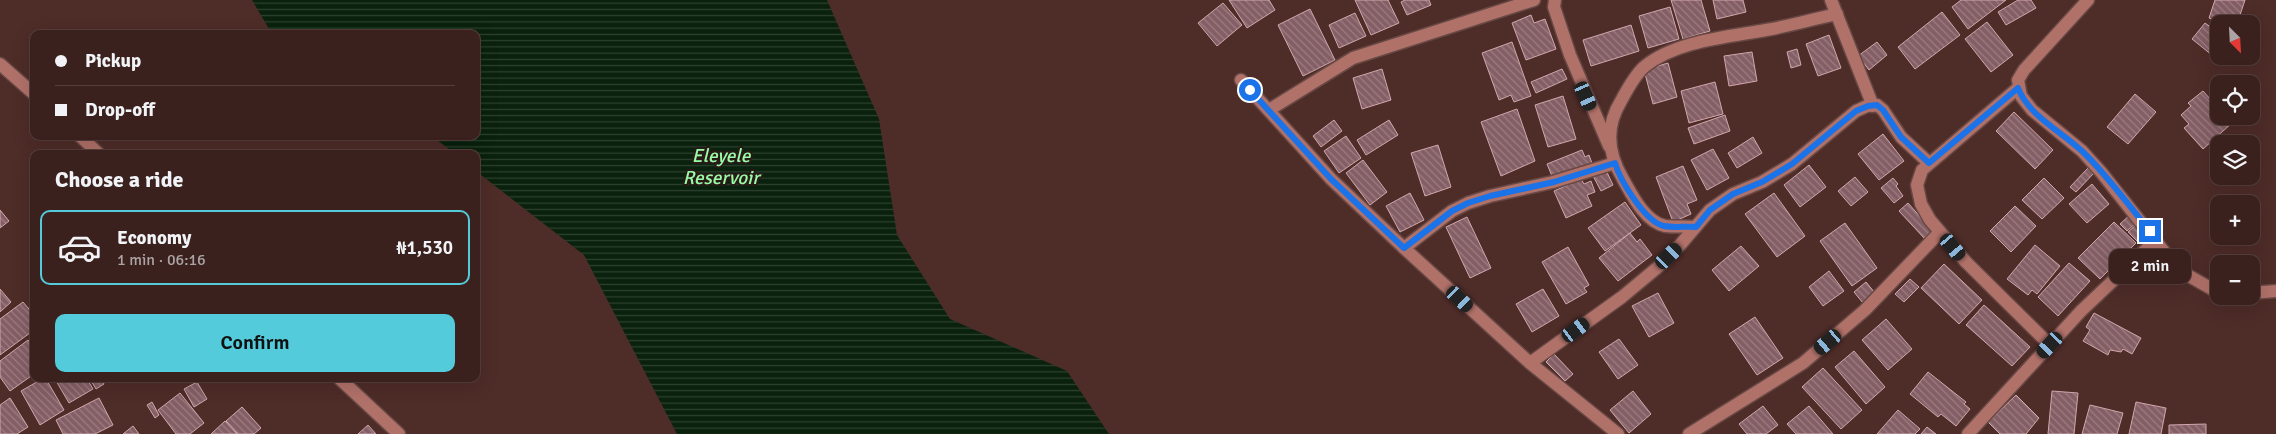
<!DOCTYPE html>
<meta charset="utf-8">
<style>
body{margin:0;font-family:Signika,sans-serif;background:#452e2b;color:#f1f3f6;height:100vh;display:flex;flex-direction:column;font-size:19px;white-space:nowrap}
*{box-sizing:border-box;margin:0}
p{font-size:16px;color:#aba3a4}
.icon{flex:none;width:28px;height:28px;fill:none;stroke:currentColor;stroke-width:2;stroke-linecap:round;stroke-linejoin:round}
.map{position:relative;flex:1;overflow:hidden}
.details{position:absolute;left:30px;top:150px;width:450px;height:232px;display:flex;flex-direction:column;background:#3a211e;border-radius:10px;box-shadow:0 5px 20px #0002,0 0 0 1px #543e3c}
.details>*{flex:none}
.hud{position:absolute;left:30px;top:30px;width:450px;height:110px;border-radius:10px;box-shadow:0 5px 20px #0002,0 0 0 1px #543e3c;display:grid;align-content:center;height:110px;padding:0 25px;background:#3a211e}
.needle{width:32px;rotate:156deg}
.controls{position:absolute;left:2210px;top:15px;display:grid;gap:10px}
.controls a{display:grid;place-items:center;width:50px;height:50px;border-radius:10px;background:#3a211e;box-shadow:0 5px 20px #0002,0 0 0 1px #543e3c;font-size:25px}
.end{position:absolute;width:22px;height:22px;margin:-11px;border:6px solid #1a73e8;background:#fff;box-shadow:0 0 0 2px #fff}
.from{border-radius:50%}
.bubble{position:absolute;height:35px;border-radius:10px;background:#3a211e;box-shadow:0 5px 20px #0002,0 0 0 1px #543e3c;font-size:16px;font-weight:600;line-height:35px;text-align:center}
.car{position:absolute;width:15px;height:30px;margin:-15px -8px;border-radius:6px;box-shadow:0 0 4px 1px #0007;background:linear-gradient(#222 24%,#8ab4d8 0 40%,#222 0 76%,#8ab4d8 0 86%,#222 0)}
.hud b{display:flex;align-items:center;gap:18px;height:48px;font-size:19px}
.hud b+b{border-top:1px solid #543e3c}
.hud i{width:12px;height:12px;background:#f1f3f6}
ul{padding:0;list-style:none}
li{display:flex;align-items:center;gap:15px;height:75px;margin:0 10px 8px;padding:0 15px;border:2px solid transparent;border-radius:10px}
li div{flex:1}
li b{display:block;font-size:19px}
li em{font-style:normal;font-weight:600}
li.active{border-color:#53cbdb}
li>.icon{width:45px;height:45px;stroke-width:1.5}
h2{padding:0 25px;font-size:22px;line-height:60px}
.button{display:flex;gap:10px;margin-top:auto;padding:10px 25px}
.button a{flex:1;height:58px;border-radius:10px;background:#53cbdb;color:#111;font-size:20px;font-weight:600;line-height:58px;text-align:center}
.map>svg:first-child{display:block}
.water{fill:url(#water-rules)}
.building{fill:url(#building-back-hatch);stroke:#d1a7ad}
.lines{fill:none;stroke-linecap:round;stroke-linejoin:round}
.minor-casing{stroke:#684844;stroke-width:15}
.minor{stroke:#b07169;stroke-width:12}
.route{stroke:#1a73e8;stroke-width:6}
.labels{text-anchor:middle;stroke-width:4;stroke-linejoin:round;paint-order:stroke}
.water-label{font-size:19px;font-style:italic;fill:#98fca6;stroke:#291a18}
</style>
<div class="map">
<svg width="2276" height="434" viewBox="0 0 2276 434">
<defs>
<pattern id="water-rules" width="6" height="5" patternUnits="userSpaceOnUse" patternTransform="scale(1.25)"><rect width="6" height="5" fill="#09210d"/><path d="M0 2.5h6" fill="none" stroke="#2d4130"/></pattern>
<pattern id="building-back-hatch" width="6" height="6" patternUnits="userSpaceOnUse" patternTransform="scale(1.25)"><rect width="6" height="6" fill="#845e65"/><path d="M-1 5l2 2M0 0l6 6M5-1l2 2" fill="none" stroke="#9c7c82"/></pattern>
</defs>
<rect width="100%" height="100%" fill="#4e2c28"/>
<!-- water -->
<polygon class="water" points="252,0 827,0 879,119 897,235 950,319 1067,371 1109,434 677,434 584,255 476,171 476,154 455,154 432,136 476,136 476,34 272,34"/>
<!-- building -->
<g class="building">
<polygon points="1229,0 1269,0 1275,10 1247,28"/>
<polygon points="1355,0 1388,0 1399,23 1371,35"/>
<polygon points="1405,0 1429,0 1431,5 1407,15 1401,2"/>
<polygon points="1671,0 1701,0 1710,31 1683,39"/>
<polygon points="1713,0 1743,0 1746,12 1717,19"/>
<polygon points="1961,0 2006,0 1968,29 1952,7"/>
<polygon points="2018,0 2031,0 2036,8 2006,25 1998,12"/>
<polygon points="2215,0 2245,0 2237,24 2227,24 2209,18"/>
<polygon points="1223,3 1242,25 1217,46 1198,23"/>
<polygon points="1670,7 1679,39 1648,48 1639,16"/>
<polygon points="1310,9 1335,60 1303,76 1278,25"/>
<polygon points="1942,12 1960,35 1915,69 1898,47"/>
<polygon points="1355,13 1366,36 1339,48 1329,25"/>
<polygon points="1531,15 1534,23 1545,19 1556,49 1526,60 1512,23"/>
<polygon points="1987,22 2013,55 1991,72 1965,39"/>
<polygon points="2205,23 2219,33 2219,56 2230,56 2223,64 2192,39"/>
<polygon points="1631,25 1639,51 1591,66 1583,40"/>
<polygon points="1829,35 1841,68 1818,76 1806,44"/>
<polygon points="1512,42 1531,96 1514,102 1511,95 1499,100 1482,53"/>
<polygon points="1877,42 1887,55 1869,70 1858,56"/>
<polygon points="1797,49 1801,65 1791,68 1787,52"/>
<polygon points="1752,52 1757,81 1729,86 1724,56"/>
<polygon points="1668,63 1677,97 1653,104 1644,70"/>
<polygon points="1382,69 1391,100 1362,109 1353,78"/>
<polygon points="1562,69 1567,79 1536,93 1531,82"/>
<polygon points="1715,82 1723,114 1689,123 1681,91"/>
<polygon points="2203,91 2219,109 2219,116 2226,116 2232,123 2203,149 2184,128 2189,124 2181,115 2191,106 2188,103"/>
<polygon points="2135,94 2156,112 2128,144 2107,127"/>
<polygon points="1563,96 1576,139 1548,147 1535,105"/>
<polygon points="1517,109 1535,161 1501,176 1481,122"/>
<polygon points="2014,112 2053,150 2035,169 1996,131"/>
<polygon points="1725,115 1730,131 1694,144 1688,128"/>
<polygon points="1334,120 1342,131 1321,147 1313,136"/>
<polygon points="1389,120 1398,135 1366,155 1357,140"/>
<polygon points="1883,134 1904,161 1879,180 1858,154"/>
<polygon points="1346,136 1361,158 1339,173 1324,151"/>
<polygon points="1753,137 1762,153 1737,168 1728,153"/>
<polygon points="1438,145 1451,187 1425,196 1411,153"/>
<polygon points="1713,149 1729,178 1707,190 1691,160"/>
<polygon points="1582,150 1585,157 1589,155 1593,166 1554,181 1547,164"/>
<polygon points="1363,160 1387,192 1370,205 1346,173"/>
<polygon points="1809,165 1826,187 1800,207 1784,185"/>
<polygon points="1683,166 1697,200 1687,204 1691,214 1673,222 1656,177"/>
<polygon points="1605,168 1613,185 1601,191 1592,174"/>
<polygon points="2088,168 2094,173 2076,192 2070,187"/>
<polygon points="1855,177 1868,192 1851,206 1838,191"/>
<polygon points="1893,178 1898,184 1896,186 1903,196 1894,203 1881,188"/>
<polygon points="2044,178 2064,198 2042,219 2022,200"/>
<polygon points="1581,179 1584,184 1591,181 1595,192 1587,195 1592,206 1566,218 1554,191"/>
<polygon points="2092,184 2109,204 2087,223 2069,204"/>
<polygon points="1410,193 1424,220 1400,232 1386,206"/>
<polygon points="1774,193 1805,236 1777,257 1745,214"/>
<polygon points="1625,202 1641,225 1605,251 1588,228"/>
<polygon points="1908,203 1932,230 1924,238 1899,211"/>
<polygon points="2015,206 2036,226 2011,252 1990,231"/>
<polygon points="0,210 9,221 0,228"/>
<polygon points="2131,214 2138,221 2127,231 2120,224"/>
<polygon points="1467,217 1491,268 1470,278 1446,227"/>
<polygon points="2114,222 2136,243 2100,279 2078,258"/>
<polygon points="1845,223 1877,268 1852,286 1820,241"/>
<polygon points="2137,224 2148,234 2139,243 2128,232"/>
<polygon points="1630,233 1637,242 1640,239 1652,255 1618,281 1599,258"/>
<polygon points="2035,245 2060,266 2037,294 2032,290 2028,295 2007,279"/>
<polygon points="1741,246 1759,266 1729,291 1712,270"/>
<polygon points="1568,247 1589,285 1584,288 1587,292 1566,304 1542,262"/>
<polygon points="2069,263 2090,281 2058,316 2038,297"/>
<polygon points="1944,264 1982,300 1959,324 1921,288"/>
<polygon points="1829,271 1844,291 1823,306 1809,287"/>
<polygon points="1910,279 1919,287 1904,302 1895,294"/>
<polygon points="1866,282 1875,293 1863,303 1854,292"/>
<polygon points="0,289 11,302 0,312"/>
<polygon points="1543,289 1559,316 1532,332 1516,304"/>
<polygon points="1658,293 1674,323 1649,337 1632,306"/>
<polygon points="23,302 34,315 34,330 0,355 0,319"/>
<polygon points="1984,305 2030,347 2012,366 1966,325"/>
<polygon points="2094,313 2141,338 2132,354 2123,349 2121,352 2110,350 2108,355 2083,341 2090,330 2086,327"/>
<polygon points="1755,317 1783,358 1757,375 1729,334"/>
<polygon points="1886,319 1912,349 1888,370 1862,340"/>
<polygon points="1619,339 1638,365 1618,379 1599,352"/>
<polygon points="28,340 34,348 34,374 10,391 0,377 0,361"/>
<polygon points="1854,351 1885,387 1866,404 1835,367"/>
<polygon points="1554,354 1573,374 1565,381 1546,362"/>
<polygon points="1823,368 1862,410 1841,429 1802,387"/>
<polygon points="1928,372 1966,402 1964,404 1970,409 1956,426 1941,414 1938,417 1910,394"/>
<polygon points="42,379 46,379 64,410 40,425 21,391"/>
<polygon points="55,379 87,379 93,389 69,403"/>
<polygon points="90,379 101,379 104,384 96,389"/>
<polygon points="197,382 207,399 194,407 184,389"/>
<polygon points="1633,391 1651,414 1629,433 1610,410"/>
<polygon points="2052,391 2078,393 2074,434 2048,434"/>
<polygon points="180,393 204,423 190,434 176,434 158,410"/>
<polygon points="2016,395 2039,418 2026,434 2000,434 1988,422"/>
<polygon points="10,398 28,427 17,434 0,434 0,405"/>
<polygon points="99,398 113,425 95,434 63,434 56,420"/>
<polygon points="152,402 159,415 155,418 147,405"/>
<polygon points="2136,402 2166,408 2161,434 2129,434"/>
<polygon points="2090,405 2123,413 2117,434 2082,434"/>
<polygon points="1763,406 1778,425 1766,434 1747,434 1739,424"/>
<polygon points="1809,406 1833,434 1796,434 1787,424"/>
<polygon points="242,407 261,428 254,434 238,434 226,421"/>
<polygon points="1898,410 1920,429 1915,434 1877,434"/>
<polygon points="225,421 237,434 211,434"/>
<polygon points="2206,424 2206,434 2169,434 2169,425"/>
<polygon points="368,425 376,434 358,434"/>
<polygon points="133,426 139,434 123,434"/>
<polygon points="1927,427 1936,434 1921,434"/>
</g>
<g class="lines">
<!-- minor casing -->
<g class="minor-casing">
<g id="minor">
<polyline points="1555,0 1554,7 1570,55 1609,146"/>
<polyline points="1831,0 1873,106"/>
<polyline points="2088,0 2024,70 2018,80 2021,96 2032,110 2082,151 2101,172 2173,263 2182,272 2219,293"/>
<polyline points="0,64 34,94"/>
<polyline points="1241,80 1331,179 1404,248 1530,363 1618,434"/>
<polyline points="2018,88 1922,170 1917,185 1921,204 1930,220 1966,262 2050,345"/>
<polyline points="1269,110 1353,58 1534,0"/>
<polyline points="80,136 99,154"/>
<path d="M1695 227C1686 226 1675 227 1665 226 1645 222 1632 195 1623 179 1608 154 1605 127 1621 101 1627 90 1634 76 1644 67 1675 41 1728 37 1766 30 1790 26 1813 19 1837 14"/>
<polyline points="1404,248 1452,211 1468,203 1490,196 1553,182 1615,163"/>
<polyline points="2251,293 2276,291"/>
<polyline points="1530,363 1622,297 1658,267 1680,245 1710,210 1733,194 1762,182 1792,164 1856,111 1867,106 1877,105 1883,110 1901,137 1929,163"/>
<polyline points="340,379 399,434"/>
<polyline points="1689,434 1803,363 1865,310 1940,232"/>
<polyline points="1968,434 2081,311 2156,240"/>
</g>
</g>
<!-- minor -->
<use href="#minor" class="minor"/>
</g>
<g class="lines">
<!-- route -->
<path class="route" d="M1250 90 1331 179 1404 248 1452 211 1468 203 1490 196 1554 182 1615 163C1620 180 1645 222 1664 226 1674 228 1686 226 1696 227L1710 210 1733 194 1762 182 1792 164 1856 111 1868 106 1877 105 1883 110 1901 137 1929 163 2018 88C2029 116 2061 131 2083 152 2108 176 2128 205 2150 231"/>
</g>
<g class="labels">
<!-- water labels -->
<g class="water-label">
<text x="721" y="162">Eleyele<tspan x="721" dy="22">Reservoir</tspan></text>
</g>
</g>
</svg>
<div class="controls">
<a><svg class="needle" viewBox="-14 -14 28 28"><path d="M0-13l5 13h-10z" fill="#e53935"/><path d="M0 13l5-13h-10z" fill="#aba3a4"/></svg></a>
<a><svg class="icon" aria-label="locate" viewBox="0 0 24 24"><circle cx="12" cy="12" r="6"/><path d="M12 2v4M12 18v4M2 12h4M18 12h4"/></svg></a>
<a><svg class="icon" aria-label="layers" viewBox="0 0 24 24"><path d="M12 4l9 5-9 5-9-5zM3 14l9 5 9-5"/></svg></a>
<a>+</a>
<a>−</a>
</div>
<i class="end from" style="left:1250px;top:90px"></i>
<i class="end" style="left:2150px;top:231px"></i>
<div class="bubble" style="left:2109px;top:249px;width:82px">2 min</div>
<i class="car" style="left:1586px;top:96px;rotate:156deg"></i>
<i class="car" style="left:1953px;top:247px;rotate:140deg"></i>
<i class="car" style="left:1669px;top:256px;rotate:46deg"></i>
<i class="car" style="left:1460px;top:299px;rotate:133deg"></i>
<i class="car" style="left:1576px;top:330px;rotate:54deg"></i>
<i class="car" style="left:1828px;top:342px;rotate:230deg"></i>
<i class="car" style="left:2050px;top:345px;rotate:223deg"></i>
<div class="hud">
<b><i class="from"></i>Pickup</b>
<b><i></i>Drop-off</b>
</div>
<section class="details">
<h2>Choose a ride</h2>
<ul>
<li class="active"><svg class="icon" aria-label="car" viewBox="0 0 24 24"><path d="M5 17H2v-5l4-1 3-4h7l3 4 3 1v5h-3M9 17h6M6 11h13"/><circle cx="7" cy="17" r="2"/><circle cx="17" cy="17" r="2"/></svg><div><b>Economy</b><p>1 min · 06:16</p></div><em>₦1,530</em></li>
</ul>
<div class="button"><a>Confirm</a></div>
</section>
</div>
